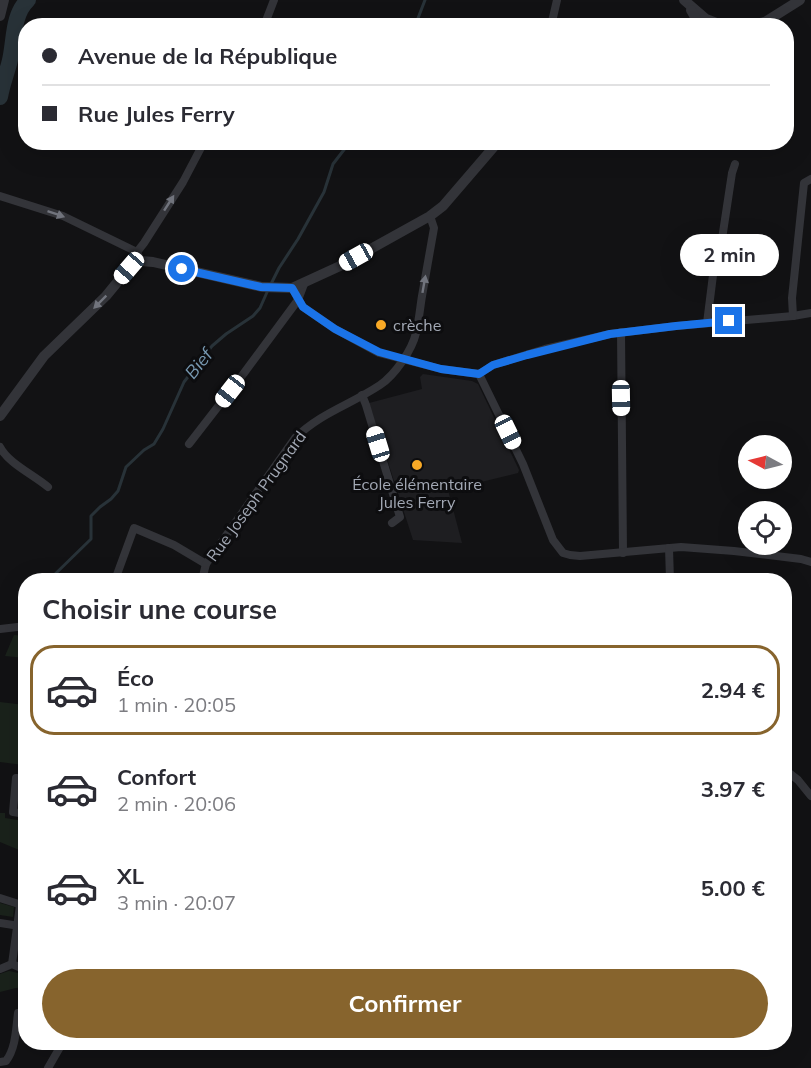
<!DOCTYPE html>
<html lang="fr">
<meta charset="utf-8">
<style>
body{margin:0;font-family:Mulish,sans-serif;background:#f2f2f3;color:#2b2b33;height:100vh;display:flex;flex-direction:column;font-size:22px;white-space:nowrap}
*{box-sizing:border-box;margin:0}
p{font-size:20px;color:#7c7c81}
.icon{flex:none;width:33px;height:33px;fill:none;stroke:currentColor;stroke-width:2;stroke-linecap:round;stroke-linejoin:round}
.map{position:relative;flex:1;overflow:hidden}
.panel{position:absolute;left:18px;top:573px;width:774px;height:477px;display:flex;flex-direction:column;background:#fff;border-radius:24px;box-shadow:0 6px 24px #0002}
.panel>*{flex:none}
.hud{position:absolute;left:18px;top:18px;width:776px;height:132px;border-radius:24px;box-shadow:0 6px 24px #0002;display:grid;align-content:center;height:132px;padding:0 24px;background:#fff}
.needle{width:39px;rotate:277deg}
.tools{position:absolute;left:738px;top:435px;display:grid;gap:12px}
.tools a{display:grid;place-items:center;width:54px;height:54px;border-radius:50%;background:#fff;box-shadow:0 6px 24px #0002;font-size:30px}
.end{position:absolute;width:27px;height:27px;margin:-14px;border:8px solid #1a73e8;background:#fff;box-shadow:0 0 0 3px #fff}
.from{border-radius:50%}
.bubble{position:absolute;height:42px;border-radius:21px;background:#fff;box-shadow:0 6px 24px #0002;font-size:20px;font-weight:700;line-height:42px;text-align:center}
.car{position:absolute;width:18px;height:36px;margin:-18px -9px;border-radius:8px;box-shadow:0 0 4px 2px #0007;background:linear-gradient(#fff 24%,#345 0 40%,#fff 0 76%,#345 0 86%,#fff 0)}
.hud b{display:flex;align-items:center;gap:21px;height:57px;font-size:22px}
.hud b+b{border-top:2px solid #e1e1e2}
.hud i{width:15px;height:15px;background:#2b2b33}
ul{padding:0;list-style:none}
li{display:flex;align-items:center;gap:18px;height:90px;margin:0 12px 9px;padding:0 12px;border:3px solid transparent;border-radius:24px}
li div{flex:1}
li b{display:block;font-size:22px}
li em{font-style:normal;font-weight:700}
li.current{border-color:#87642d}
li>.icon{width:54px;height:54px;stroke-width:1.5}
h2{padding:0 24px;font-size:27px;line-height:72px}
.button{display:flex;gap:12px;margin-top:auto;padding:12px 24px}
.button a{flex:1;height:69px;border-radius:36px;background:#87642d;color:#fff;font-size:24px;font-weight:700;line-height:69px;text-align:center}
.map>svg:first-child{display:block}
.built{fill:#1e1e21}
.green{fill:#1a221b}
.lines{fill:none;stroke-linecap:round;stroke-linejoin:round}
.stream{stroke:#283238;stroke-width:3}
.river{stroke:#283238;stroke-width:16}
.minor{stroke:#333439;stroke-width:8}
.tertiary{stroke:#333439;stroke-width:10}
.oneway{fill:#71747d}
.route{stroke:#1a73e8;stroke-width:8}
.poi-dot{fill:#f8a926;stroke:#0d0d0f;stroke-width:2}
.labels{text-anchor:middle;stroke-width:6;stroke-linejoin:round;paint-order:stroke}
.poi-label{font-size:16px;fill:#a3a9b5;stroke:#0d0d0f;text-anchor:start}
.street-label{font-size:16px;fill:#a3a9b5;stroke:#0d0d0f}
.water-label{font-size:18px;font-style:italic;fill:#7899b2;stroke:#0d0d0f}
</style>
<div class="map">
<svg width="811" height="1068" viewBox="0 0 811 1068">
<rect width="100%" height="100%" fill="#121214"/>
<!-- built -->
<polygon class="built" points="423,374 472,381 478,384 519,470 518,473 448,490 462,543 413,540 369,403 422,389 420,377"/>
<!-- green -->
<g class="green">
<polygon points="14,635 25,636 25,658 5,656"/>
<polygon points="0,702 25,705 26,745 23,765 0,762"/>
<polygon points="0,813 5,813 5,818 25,821 19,850 0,842"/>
<polygon points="0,903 14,907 13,917 0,915"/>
<polygon points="9,971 18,973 25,977 25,987 16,988 0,992 0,974"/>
</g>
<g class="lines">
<!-- stream -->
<g class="stream">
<polyline points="415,26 425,0"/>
<polyline points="271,284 279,268 298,239 324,192 333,164 350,142"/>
<polyline points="49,580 91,539 91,516 100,507 111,499 118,491 126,467 144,450 154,444 163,429 184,382 212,346 226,334 253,316 260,308 268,290"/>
</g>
<!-- river -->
<path class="river" d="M0 97C2 85 6 75 9 64 15 44 11 16 28 0"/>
<!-- minor -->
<g class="minor">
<polyline points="264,26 274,0"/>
<polyline points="551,26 557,0"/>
<polyline points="0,196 63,216 137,252 141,261"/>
<polyline points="137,252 144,243 183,182 204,142"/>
<polyline points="292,288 303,307 335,329 379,353 441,369 479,374 493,365 545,349 610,334 676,326 793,316 811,313"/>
<polyline points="793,316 792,298 804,183 811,179"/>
<polyline points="707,323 715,259 722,239 732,173 735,164"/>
<polyline points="621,332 623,553"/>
<polyline points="479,374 523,464 553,540 563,553 570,555 580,556 681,547 734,551 801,559 811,562"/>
<polyline points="362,395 366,405 400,517 392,523"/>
<polyline points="189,444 244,373 298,300 304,284"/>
<path d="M0 447C8 463 34 475 48 487"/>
<polyline points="669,548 670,580"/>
<polyline points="115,580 134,528 174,545 206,564"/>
<path d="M202 580 206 564 295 438C322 412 350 405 380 385 395 375 412 350 416 333 419 321 420 308 422 296 426 274 430 251 434 228L430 216"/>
<polyline points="0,629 26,626"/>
<polyline points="784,769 798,780 811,796"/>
<polyline points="26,779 16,778 13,812 26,814"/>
<polyline points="0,898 25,906"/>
<polyline points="0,923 26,927"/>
<polyline points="12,964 20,905"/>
<polyline points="0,969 12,964 26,970"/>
<path d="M0 1062 6 1061C16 1048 16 1028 18 1013"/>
<polyline points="48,1068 63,1042"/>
</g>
<!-- tertiary -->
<g class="tertiary">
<polyline points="684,0 706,19 724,26"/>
<polyline points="691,10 700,26"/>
<polyline points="0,16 4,0"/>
<polyline points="747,26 765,22"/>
<polyline points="762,26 765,22 800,0"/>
<polyline points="0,416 44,356 106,296 129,268 141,261 153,262 262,287 292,288 340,266 430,216 443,206 498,142"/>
</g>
</g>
<!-- one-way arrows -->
<defs><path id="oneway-solid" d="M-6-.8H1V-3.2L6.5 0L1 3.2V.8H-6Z" transform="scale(1.5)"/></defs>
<g class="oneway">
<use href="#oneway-solid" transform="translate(169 203) rotate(-57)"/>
<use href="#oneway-solid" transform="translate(56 214) rotate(19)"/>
<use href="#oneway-solid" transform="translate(424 284) rotate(-80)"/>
<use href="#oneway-solid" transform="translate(100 302) rotate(135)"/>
</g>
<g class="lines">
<!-- route -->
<polyline class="route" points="182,269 261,287 292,288 303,307 335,329 379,352 441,369 479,374 493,365 527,355 610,334 676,326 729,321"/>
</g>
<!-- markers -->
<g class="poi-dot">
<circle cx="381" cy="325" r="6"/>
<circle cx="417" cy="465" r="6"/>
</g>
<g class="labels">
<!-- poi labels -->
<g class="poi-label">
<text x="393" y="331">crèche</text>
<text x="417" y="490" text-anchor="middle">École élémentaire<tspan x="417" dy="18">Jules Ferry</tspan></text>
</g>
<!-- street labels -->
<g class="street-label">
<text transform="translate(256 496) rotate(-54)" y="6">Rue Joseph Prugnard</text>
</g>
<!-- water labels -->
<g class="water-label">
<text transform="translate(199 364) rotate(-51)" y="6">Bief</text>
</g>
</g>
</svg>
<div class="tools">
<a><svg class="needle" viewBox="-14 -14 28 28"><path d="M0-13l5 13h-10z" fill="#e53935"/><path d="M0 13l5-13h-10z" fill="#7c7c81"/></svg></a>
<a><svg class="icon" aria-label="locate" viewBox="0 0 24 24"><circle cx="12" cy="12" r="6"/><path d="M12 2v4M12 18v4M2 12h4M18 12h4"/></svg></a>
</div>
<i class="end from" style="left:182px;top:269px"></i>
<i class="end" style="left:729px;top:321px"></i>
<div class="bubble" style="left:680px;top:234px;width:99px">2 min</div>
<i class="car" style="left:356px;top:257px;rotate:241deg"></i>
<i class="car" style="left:129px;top:268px;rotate:221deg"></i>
<i class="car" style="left:230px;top:391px;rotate:218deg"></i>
<i class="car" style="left:621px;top:398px;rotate:179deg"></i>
<i class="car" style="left:508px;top:432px;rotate:154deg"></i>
<i class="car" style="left:378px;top:444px;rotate:343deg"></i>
<div class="hud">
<b><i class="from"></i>Avenue de la République</b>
<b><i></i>Rue Jules Ferry</b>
</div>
<section class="panel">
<h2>Choisir une course</h2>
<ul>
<li class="current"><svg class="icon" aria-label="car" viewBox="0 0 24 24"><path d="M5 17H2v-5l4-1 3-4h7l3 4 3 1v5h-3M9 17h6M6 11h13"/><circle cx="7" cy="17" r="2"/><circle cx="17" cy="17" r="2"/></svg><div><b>Éco</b><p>1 min · 20:05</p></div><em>2.94 €</em></li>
<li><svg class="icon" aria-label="car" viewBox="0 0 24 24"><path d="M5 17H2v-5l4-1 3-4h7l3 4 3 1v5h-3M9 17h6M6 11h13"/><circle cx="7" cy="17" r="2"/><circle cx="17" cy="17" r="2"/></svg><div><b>Confort</b><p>2 min · 20:06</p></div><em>3.97 €</em></li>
<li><svg class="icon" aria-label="car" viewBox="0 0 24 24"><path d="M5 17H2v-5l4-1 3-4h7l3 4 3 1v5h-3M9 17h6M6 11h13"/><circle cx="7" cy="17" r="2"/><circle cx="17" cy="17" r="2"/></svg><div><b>XL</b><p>3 min · 20:07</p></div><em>5.00 €</em></li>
</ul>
<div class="button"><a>Confirmer</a></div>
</section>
</div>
